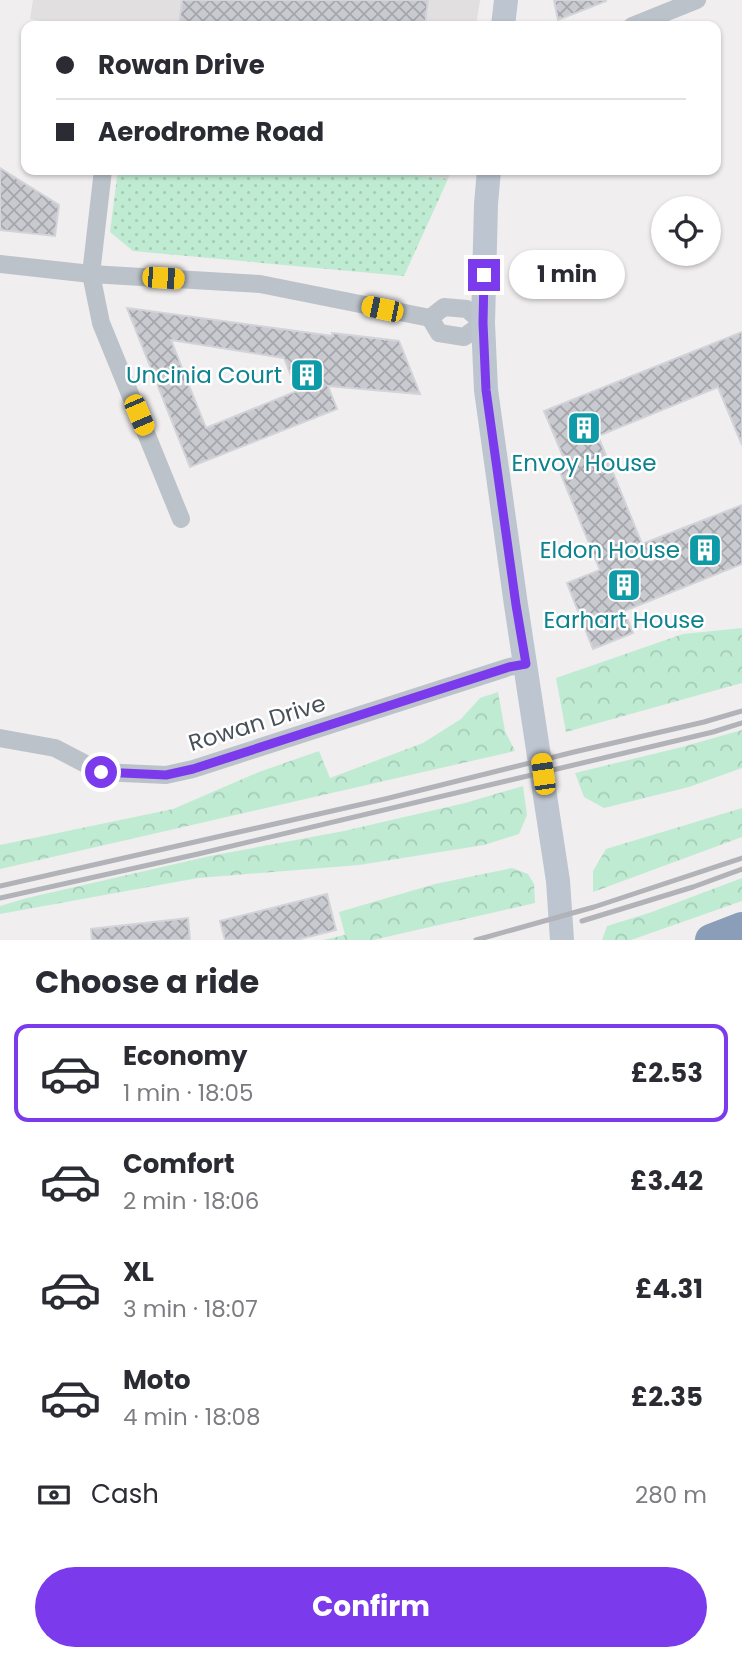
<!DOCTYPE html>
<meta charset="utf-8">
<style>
body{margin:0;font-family:Poppins,sans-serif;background:#f7f7f7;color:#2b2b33;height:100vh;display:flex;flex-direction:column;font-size:26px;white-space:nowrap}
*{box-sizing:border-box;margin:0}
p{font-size:23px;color:#7c7c81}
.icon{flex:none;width:38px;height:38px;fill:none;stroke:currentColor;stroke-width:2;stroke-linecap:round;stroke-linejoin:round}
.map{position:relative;height:940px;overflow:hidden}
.details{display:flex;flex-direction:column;background:#fff;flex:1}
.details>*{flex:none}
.banner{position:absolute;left:21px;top:21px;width:700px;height:154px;border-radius:14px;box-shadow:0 2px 5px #0004;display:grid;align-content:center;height:154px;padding:0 35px;background:#fff}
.tools{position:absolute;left:651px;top:196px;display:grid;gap:14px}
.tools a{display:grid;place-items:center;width:70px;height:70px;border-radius:50%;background:#fff;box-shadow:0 2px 5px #0004;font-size:35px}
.end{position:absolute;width:32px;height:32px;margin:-16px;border:9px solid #7c3aed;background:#fff;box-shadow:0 0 0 4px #fff}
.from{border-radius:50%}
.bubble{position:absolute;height:49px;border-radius:24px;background:#fff;box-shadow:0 2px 5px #0004;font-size:23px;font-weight:700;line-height:49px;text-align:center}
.car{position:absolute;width:21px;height:42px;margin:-21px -10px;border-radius:9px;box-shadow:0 0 5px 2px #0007;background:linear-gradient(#f5c518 24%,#345 0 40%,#f5c518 0 76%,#345 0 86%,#f5c518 0)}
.banner b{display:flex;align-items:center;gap:24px;height:66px;font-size:26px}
.banner b+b{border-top:2px solid #e1e1e2}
.banner i{width:18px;height:18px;background:#2b2b33}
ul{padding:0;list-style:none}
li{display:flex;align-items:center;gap:21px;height:98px;margin:0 14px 10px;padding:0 21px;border:4px solid transparent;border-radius:14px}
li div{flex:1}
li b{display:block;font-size:26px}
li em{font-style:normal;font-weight:700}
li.current{border-color:#7c3aed}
li>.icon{width:63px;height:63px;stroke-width:1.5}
h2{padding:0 35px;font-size:32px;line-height:84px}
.pay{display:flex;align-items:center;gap:18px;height:77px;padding:0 35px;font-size:26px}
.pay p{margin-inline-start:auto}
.cta{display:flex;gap:14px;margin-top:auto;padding:14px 35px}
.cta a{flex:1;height:80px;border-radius:42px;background:#7c3aed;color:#fff;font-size:28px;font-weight:700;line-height:80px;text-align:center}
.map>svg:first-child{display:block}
.education{fill:#e1dfdf}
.forest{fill:url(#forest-crowns)}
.park{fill:url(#park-dots)}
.building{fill:url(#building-cross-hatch);stroke:#d2d4d9;stroke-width:2;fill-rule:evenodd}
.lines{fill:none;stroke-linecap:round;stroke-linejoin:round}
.street{stroke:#bbc2ca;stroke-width:18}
.secondary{stroke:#bdc5d0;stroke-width:24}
.highway{stroke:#8a9eb9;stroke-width:32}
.rail{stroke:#b1b3b8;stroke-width:5}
.route{stroke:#7c3aed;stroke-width:9}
.labels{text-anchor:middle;stroke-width:5;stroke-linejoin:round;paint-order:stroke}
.culture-label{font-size:23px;fill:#0d838f;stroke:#fff;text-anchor:end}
.street-label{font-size:23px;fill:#48505a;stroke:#fff}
</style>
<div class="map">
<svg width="742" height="940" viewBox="0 0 742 940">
<defs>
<pattern id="forest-crowns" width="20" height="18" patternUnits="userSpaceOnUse" patternTransform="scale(1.75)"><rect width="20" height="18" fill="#c0ebd3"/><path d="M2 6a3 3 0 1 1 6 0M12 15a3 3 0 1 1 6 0" fill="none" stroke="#a6cbb7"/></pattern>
<pattern id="park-dots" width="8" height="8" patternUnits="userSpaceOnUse" patternTransform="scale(1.75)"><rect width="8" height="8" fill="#c0ebd3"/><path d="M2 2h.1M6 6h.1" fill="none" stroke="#a6cbb7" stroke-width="1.8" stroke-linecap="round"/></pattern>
<pattern id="building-cross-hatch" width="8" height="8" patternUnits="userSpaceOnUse" patternTransform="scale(1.75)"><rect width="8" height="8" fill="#c9cad0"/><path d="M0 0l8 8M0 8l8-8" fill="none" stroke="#a5a6ac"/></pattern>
</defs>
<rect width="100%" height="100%" fill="#f0eeee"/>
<!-- education -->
<g class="education">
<polygon points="33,0 480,0 476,26 71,26 30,19"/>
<polygon points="367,170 452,170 448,179"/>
</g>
<!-- forest -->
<g class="forest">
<polygon points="742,628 742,683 566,732 556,678 683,634"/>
<polygon points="498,692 505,731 515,751 0,869 0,845 173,809 259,772 319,751 330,778 423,743 461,719 480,698"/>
<polygon points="742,730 742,768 689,787 604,808 584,797 575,773 682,747"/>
<polygon points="523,786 527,815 519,834 484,845 359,865 198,878 0,914 0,906 27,898 210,856 344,831 465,803"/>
<polygon points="742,808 742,837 593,892 593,871 606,849"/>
<polygon points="512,868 528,874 534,884 535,903 373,940 323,940 345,935 339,912 435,884"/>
<polygon points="742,878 742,901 631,940 602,940 607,926 652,912"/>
</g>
<!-- park -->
<polygon class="park" points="118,170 367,170 448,179 404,276 133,251 110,232"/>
<!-- building -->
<g class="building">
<polygon points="182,0 428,0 425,26 179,26"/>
<polygon points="554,0 606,0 606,1 558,20"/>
<polygon points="0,168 59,205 55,236 0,230"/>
<path d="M127 308 333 336 332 333 399 341 420 394 328 386 337 409 190 467ZM171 340 284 358 297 391 206 428Z"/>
<polygon points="742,332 742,445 718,387 598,436 642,544 742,505 742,564 624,611 633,633 593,649 567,583 600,570 560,472 568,468 544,411"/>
<polygon points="327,894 336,930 296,940 225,940 220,921"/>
<polygon points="188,918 190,940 92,940 91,929"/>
</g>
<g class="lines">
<!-- street -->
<g class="street">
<polyline points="632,26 697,0"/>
<polyline points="103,170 91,274 101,323 181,519"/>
<polyline points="0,264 91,274 260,284 430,318 444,307 467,309 483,323 464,337 439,333 430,318"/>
<polyline points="0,738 55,748 101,772 166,775 193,769 509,667 526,664"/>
</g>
<!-- secondary -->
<g class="secondary">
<polyline points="503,26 506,0"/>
<polyline points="489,170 486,204 483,323 486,390 516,605 558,881 562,940"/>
</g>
<!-- highway -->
<polyline class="highway" points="711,940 742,928"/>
<!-- rail -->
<g class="rail">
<polyline points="0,886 385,799 574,752 704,722 742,711"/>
<polyline points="0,898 198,854 713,732 742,723"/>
<polyline points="582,921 693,887 742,869"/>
<polyline points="476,940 594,907 742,858"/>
</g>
</g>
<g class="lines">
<!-- route -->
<polyline class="route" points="101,772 166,775 193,769 509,667 526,664 516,605 486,390 483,323 484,275"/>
</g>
<!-- icons -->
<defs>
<g id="building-square" transform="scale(1.75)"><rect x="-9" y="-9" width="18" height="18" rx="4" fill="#0f9aa8" stroke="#fff"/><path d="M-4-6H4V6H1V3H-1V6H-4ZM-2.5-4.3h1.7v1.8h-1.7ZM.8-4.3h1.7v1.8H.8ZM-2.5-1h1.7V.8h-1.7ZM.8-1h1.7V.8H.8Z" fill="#fff"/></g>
</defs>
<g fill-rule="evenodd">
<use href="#building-square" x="307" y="375"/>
<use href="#building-square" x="584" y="428"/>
<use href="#building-square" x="705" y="550"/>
<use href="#building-square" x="624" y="585"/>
</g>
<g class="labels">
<!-- culture labels -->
<g class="culture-label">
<text x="282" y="383">Uncinia Court</text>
<text x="584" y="471" text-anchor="middle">Envoy House</text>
<text x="680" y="558">Eldon House</text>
<text x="624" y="628" text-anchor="middle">Earhart House</text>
</g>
<!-- street labels -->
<g class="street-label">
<text transform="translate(257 723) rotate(-17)" y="8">Rowan Drive</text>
</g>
</g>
</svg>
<div class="tools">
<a><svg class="icon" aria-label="locate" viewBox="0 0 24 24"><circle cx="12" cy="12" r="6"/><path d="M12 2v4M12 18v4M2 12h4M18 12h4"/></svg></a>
</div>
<i class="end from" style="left:101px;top:772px"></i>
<i class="end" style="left:484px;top:275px"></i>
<div class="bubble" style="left:509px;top:250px;width:116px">1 min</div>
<i class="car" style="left:163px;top:278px;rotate:94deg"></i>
<i class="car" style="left:382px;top:309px;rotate:282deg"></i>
<i class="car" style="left:139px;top:415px;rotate:157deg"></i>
<i class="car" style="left:543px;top:774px;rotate:352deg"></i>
<div class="banner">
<b><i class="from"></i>Rowan Drive</b>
<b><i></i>Aerodrome Road</b>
</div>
</div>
<section class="details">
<h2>Choose a ride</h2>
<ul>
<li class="current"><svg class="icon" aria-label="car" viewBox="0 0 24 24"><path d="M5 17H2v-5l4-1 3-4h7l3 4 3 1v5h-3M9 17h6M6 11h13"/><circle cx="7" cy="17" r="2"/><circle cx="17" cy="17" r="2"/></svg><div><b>Economy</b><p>1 min · 18:05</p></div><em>£2.53</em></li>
<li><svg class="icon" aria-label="car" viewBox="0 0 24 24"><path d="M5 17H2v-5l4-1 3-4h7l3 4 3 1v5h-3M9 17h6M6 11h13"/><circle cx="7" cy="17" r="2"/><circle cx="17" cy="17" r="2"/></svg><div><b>Comfort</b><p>2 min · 18:06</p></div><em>£3.42</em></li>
<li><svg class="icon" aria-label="car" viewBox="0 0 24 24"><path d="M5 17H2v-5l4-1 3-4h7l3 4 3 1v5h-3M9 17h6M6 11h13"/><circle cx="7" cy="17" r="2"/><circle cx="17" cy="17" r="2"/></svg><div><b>XL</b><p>3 min · 18:07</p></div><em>£4.31</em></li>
<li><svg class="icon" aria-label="car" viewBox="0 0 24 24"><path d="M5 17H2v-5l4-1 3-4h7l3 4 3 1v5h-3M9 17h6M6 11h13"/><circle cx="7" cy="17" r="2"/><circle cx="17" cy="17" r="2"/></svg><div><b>Moto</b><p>4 min · 18:08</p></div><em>£2.35</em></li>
</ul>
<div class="pay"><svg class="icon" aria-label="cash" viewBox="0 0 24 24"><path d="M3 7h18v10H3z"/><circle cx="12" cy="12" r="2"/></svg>Cash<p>280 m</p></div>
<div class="cta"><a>Confirm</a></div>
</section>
